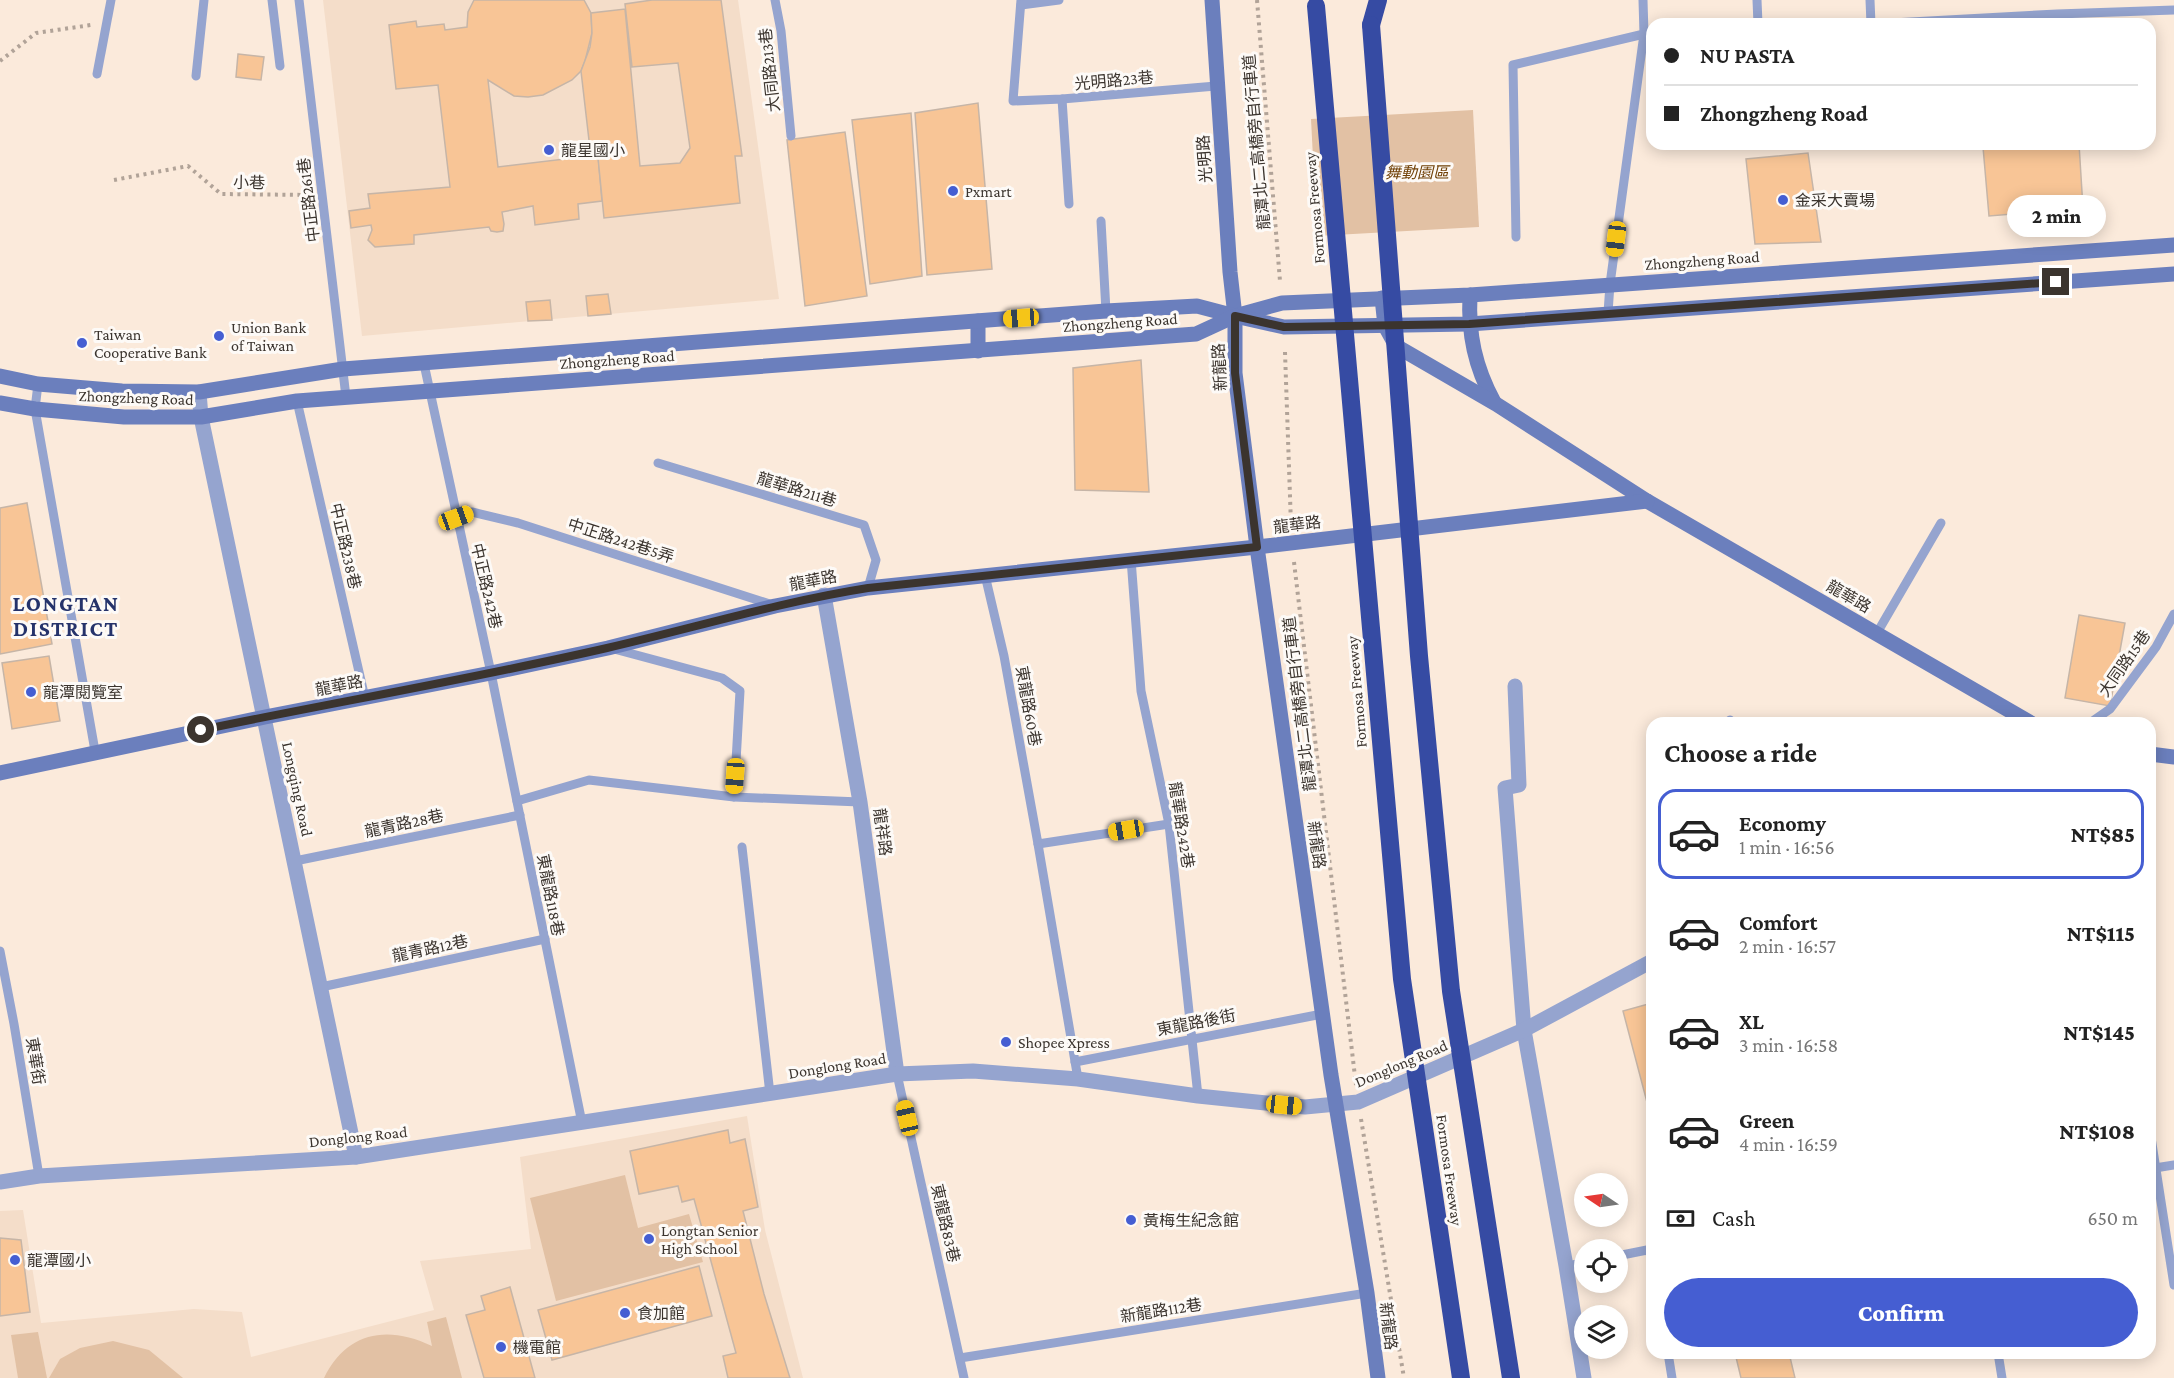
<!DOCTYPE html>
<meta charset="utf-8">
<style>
body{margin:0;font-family:"Crimson Pro","Noto Sans TC",serif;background:#f6f6f6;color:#222;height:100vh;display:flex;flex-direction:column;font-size:22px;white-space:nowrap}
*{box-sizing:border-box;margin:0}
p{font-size:20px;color:#767676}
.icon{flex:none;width:33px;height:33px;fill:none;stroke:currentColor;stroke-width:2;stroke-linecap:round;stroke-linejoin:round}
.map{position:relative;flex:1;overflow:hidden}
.details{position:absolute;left:1646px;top:717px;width:510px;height:642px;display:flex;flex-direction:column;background:#fff;border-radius:18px;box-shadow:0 3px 15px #0003}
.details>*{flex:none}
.top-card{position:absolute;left:1646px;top:18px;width:510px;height:132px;border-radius:18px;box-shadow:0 3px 15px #0003;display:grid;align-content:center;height:132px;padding:0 18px;background:#fff}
.needle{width:39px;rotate:283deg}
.buttons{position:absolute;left:1574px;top:1173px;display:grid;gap:12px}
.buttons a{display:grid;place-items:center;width:54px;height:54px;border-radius:50%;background:#fff;box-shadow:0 3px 15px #0003;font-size:30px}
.end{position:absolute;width:27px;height:27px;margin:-14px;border:8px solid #3b342e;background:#fff;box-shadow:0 0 0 3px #fff}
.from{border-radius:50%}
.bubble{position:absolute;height:42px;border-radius:21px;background:#fff;box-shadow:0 3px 15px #0003;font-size:20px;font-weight:800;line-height:42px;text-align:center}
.car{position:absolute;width:18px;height:36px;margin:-18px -9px;border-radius:8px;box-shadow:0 0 4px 2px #0007;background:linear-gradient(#f5c518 24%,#345 0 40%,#f5c518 0 76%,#345 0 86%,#f5c518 0)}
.top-card b{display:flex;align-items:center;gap:21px;height:57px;font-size:22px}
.top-card b+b{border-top:2px solid #e0e0e0}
.top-card i{width:15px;height:15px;background:#222}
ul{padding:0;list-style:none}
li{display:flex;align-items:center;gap:18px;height:90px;margin:0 12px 9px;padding:0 6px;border:3px solid transparent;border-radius:18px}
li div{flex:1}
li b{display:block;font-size:22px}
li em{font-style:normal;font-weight:800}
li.current{border-color:#455ed2}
li>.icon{width:54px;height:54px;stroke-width:1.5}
h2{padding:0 18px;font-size:27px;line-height:72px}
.pay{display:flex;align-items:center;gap:15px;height:66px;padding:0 18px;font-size:22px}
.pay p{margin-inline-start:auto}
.button{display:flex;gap:12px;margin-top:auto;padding:12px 18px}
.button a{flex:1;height:69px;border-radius:36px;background:#455ed2;color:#fff;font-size:24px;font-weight:800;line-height:69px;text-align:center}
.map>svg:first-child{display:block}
.built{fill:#f4ddc9}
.green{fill:#e2c1a4}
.building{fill:#f8c596;stroke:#c6b5a7;stroke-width:1.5}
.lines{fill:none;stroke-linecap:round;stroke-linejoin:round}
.path{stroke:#b1a398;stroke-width:4;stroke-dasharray:3 4.5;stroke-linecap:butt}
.lane{stroke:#95a4cf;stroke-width:9}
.street{stroke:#95a4cf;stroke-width:15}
.secondary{stroke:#6b7fbd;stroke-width:15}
.highway{stroke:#364ba3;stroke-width:18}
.highway-bridge{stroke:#364ba3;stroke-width:18}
.route{stroke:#3b342e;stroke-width:8}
.poi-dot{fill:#455ed2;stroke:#fdfaf7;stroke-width:2}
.labels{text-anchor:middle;stroke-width:6;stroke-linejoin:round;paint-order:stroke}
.street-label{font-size:16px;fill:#3b342e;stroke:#fdfaf7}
.poi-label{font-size:16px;fill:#3b342e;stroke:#fdfaf7;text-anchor:start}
.park-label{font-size:16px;font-style:italic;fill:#714208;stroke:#fdfaf7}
.district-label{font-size:22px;font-weight:bold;letter-spacing:1.5px;fill:#25336b;stroke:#fdfaf7}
</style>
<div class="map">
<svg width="2174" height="1378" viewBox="0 0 2174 1378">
<rect width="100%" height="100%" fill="#fbeadb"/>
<!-- built -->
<g class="built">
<polygon points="323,0 738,0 779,299 362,336"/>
<polygon points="747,1116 765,1230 803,1378 0,1378 0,1211 23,1210 41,1323 194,1309 242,1312 251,1357 434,1310 420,1261 531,1249 520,1157"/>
</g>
<!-- green -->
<g class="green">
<polygon points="1473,110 1479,227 1317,236 1311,119"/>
<polygon points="625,1175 638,1228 689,1214 703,1262 556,1301 530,1198"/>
<path d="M446 1317 462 1378H324C347 1331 388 1325 432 1346L427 1322Z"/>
<polygon points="38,1332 47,1378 18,1378 11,1335"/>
<polygon points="113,1341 149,1350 183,1378 49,1378 60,1359 80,1348"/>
</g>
<!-- building -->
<g class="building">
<polygon points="474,0 584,0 591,13 592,33 585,61 581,71 572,80 543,95 528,97 514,96 488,80 498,167 598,155 602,201 578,204 579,219 535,225 533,206 502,212 504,224 503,231 497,232 491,231 489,227 414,235 414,244 375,247 368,240 372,230 371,225 351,228 349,211 370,208 368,194 450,187 438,85 396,89 389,25 416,21 417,27 444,24 445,30 467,27 468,12"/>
<polygon points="652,0 721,0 742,156 735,156 740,203 604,218 597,148 590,149 581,71 590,47 592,33 591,13 625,9 640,166 680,163 690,148 678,63 632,67 625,4"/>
<polygon points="238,54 264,57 261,80 236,77"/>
<polygon points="978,103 992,269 927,275 915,113"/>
<polygon points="911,113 922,276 870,284 852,120"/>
<polygon points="845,132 867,296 805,306 787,140"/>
<polygon points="2024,144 2079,144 2083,208 1989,216 1983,147"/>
<polygon points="1808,153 1821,242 1755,244 1746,159"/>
<polygon points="608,294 611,314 588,316 586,296"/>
<polygon points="550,300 552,320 528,321 526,302"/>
<polygon points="1141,360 1149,492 1075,490 1073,368"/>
<polygon points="27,503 52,644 0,654 0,508"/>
<polygon points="2079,615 2125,623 2110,706 2065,698"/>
<polygon points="49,656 60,721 12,729 2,663"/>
<polygon points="1652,1003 1652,1105 1648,1106 1623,1011"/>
<polygon points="728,1130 730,1143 745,1139 758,1207 743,1211 764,1294 790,1378 728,1378 723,1356 736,1353 694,1199 682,1202 678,1186 639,1194 630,1151"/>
<polygon points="0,1238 21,1240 30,1312 0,1316"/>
<polygon points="699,1266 712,1316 552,1360 538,1310"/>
<polygon points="510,1287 535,1378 484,1378 466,1315 485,1310 481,1296"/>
<polygon points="1735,1353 1789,1353 1795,1378 1741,1378"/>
</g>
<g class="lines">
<!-- path -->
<g class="path">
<polyline points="1257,0 1280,281"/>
<polyline points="0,61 36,33 91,25"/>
<polyline points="114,180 188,166 221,194 310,195"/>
<polyline points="1285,352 1291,525"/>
<polyline points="1294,562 1356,1085"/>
<polyline points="1361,1119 1404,1378"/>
</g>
<!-- lane -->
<g class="lane">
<polyline points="272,0 280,66"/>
<polyline points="299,0 346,397"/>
<polyline points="775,0 781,31 791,136"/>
<polyline points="1021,0 1013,101 1062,99 1216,86"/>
<polyline points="1757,0 1758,24"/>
<polyline points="1870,0 1871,24"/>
<polyline points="1021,5 1059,0"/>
<polyline points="1874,24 2057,14 2174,10"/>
<polyline points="97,74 111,0"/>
<polyline points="196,76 204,0"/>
<polyline points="1062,99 1069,204"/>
<polyline points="1101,221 1106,311"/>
<polyline points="1516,237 1513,65 1644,34 1652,34"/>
<polyline points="1608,313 1610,284 1644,34 1643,0"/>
<polyline points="424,364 491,673 582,1123"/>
<polyline points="38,384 35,409 95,751"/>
<polyline points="297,401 365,698"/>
<polyline points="658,463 864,525 876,560 868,588"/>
<polyline points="456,518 472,512 518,523 773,605"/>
<polyline points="1131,559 1141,691 1169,824 1198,1096"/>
<polyline points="985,575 1004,656 1038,844 1169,824"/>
<polyline points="1877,633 1941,523"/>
<polyline points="614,649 722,678 740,691 734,797"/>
<polyline points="1729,723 1730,720"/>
<polyline points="2090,723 2110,709 2156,647 2174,614"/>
<polyline points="517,801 589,780 734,797 860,802"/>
<polyline points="1038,844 1078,1079"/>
<polyline points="742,847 770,1094"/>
<polyline points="295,861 520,815"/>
<polyline points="0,951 14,1024 39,1176"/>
<polyline points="321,987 545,939"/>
<polyline points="1075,1062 1322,1014"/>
<polyline points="897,1074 964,1378"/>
<polyline points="2150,1131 2174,1285"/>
<polyline points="2155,1168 2174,1165"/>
<polyline points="1649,1249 1652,1262"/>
<polyline points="1617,1256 1652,1249"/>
<polyline points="1566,1266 1584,1263"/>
<polyline points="1668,1353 1672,1378"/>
<polyline points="1998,1353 2002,1378"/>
<polyline points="960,1358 1367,1293"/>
</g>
<!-- street -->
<g class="street">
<polyline points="199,392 201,417 356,1157"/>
<polyline points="824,595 860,802 897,1074"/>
<polyline points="1515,686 1519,785 1505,788 1524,1030 1566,1266 1584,1378"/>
<polyline points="0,1182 39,1176 356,1157 897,1074 973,1071 1078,1079 1198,1096 1305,1107 1358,1102 1524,1030 1652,961"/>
</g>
<!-- secondary -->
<g class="secondary">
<polyline points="1212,0 1230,272 1235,316 1235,373 1257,547 1331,1075 1367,1293 1378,1378"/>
<path d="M1470 295C1468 334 1475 367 1494 402"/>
<polyline points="1382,298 1385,326 1396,346 1496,404 1647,501 2031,723"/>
<polyline points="978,351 978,321"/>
<polyline points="0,376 38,384 122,391 199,392 343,369 1106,311 1197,306 1235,316 1282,303 1470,295 2174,245"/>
<polyline points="0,403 35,409 124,417 201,417 297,401 1196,334 1235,316 1284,327 1469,324 2174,274"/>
<polyline points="2150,754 2174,757"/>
<polyline points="0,773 265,717 491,673 608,648 775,606 868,588 1257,547 1647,501"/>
</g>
<!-- highway -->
<polyline class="highway" points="1371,25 1378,0"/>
<!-- highway-bridge -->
<g class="highway-bridge">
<polyline points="1316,6 1402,979 1461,1378"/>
<polyline points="1371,25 1419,656 1451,991 1511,1378"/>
</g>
</g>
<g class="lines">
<!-- route -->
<path class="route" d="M201 730C336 702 472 679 607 648 694 628 779 602 868 588L1257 547 1235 373V316L1284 327 1469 324 2056 282"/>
</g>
<!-- markers -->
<g class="poi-dot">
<circle cx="549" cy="150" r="6"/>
<circle cx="953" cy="191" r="6"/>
<circle cx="1783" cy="200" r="6"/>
<circle cx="219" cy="336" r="6"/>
<circle cx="82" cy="343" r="6"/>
<circle cx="31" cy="692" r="6"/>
<circle cx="1006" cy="1042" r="6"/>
<circle cx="1131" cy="1220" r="6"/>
<circle cx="649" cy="1239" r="6"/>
<circle cx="15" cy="1260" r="6"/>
<circle cx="625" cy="1313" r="6"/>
<circle cx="501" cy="1347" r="6"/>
</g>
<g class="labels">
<!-- street labels -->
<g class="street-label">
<text transform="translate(769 70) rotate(-96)" y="6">大同路213巷</text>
<text transform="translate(1114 80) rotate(-5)" y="6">光明路23巷</text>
<text transform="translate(1256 142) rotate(-95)" y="6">龍潭北二高橋旁自行車道</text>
<text transform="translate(1204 159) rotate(-94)" y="6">光明路</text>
<text transform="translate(249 182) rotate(1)" y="6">小巷</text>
<text transform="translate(308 200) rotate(-97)" y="6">中正路261巷</text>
<text transform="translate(1314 208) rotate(-95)" y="6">Formosa Freeway</text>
<text transform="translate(1702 260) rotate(-4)" y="6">Zhongzheng Road</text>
<text transform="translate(1120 322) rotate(-4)" y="6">Zhongzheng Road</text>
<text transform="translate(617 359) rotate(-4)" y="6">Zhongzheng Road</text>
<text transform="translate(1219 367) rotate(-93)" y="6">新龍路</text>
<text transform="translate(136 397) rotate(2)" y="6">Zhongzheng Road</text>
<text transform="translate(797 489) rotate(17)" y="6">龍華路211巷</text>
<text transform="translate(1297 524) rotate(-7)" y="6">龍華路</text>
<text transform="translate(621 540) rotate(18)" y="6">中正路242巷5弄</text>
<text transform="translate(346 546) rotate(77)" y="6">中正路238巷</text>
<text transform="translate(813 580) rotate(-11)" y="6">龍華路</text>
<text transform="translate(487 586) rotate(77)" y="6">中正路242巷</text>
<text transform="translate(1849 596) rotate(30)" y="6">龍華路</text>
<text transform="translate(2124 663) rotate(-55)" y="6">大同路15巷</text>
<text transform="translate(339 685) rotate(-11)" y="6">龍華路</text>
<text transform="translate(1356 692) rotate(-95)" y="6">Formosa Freeway</text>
<text transform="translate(1299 704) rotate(-97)" y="6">龍潭北二高橋旁自行車道</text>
<text transform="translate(1029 706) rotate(80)" y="6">東龍路60巷</text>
<text transform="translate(298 789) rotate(78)" y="6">Longqing Road</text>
<text transform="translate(404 823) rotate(-12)" y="6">龍青路28巷</text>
<text transform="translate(1182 825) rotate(81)" y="6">龍華路242巷</text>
<text transform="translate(883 832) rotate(82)" y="6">龍祥路</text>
<text transform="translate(1317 845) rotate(82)" y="6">新龍路</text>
<text transform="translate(551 895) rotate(79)" y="6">東龍路118巷</text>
<text transform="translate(430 948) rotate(-12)" y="6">龍青路12巷</text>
<text transform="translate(1196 1022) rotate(-11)" y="6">東龍路後街</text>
<text transform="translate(36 1061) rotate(81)" y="6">東華街</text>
<text transform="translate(1401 1063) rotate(-23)" y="6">Donglong Road</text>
<text transform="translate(837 1065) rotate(-9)" y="6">Donglong Road</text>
<text transform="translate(358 1136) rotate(-6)" y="6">Donglong Road</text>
<text transform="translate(1450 1170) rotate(82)" y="6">Formosa Freeway</text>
<text transform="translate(946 1223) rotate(77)" y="6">東龍路83巷</text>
<text transform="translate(1161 1310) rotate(-9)" y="6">新龍路112巷</text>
<text transform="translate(1389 1326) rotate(83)" y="6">新龍路</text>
</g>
<!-- poi labels -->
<g class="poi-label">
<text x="561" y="156">龍星國小</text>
<text x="965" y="197">Pxmart</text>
<text x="1795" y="206">金采大賣場</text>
<text x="231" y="333">Union Bank<tspan x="231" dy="18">of Taiwan</tspan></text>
<text x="94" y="340">Taiwan<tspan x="94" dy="18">Cooperative Bank</tspan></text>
<text x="43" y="698">龍潭閱覽室</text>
<text x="1018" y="1048">Shopee Xpress</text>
<text x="1143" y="1226">黃梅生紀念館</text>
<text x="661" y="1236">Longtan Senior<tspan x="661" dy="18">High School</tspan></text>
<text x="27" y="1266">龍潭國小</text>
<text x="637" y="1319">食加館</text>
<text x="513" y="1353">機電館</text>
</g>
<!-- park labels -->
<g class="park-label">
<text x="1417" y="178">舞動園區</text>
</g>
<!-- district labels -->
<g class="district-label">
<text x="66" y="611">LONGTAN<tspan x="66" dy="25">DISTRICT</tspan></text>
</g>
</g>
</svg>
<div class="buttons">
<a><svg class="needle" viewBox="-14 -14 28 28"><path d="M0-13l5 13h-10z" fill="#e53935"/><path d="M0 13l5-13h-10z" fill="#767676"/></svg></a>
<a><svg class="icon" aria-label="locate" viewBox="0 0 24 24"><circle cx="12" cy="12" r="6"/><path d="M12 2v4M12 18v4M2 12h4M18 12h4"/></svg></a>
<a><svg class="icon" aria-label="layers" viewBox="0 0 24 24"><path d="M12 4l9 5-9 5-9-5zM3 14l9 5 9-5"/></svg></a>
</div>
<i class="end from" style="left:201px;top:730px"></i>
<i class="end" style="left:2056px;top:282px"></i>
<div class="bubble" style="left:2007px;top:195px;width:99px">2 min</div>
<i class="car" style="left:1616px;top:239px;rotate:187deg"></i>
<i class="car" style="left:1021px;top:318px;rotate:266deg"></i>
<i class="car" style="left:456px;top:518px;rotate:70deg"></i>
<i class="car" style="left:735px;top:776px;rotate:184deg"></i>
<i class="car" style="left:1126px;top:830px;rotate:261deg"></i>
<i class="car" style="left:1284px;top:1105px;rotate:96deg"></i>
<i class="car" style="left:907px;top:1118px;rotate:347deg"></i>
<div class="top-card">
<b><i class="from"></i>NU PASTA</b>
<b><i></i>Zhongzheng Road</b>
</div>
<section class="details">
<h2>Choose a ride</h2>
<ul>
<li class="current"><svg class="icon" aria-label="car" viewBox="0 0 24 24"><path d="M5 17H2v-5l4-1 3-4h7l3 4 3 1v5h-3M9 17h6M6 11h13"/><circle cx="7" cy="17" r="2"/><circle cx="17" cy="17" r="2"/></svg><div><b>Economy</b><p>1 min · 16:56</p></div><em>NT$85</em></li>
<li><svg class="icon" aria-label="car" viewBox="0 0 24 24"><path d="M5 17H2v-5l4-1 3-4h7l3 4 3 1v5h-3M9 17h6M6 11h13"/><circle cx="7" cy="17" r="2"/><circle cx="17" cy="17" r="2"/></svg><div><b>Comfort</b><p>2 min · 16:57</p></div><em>NT$115</em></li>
<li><svg class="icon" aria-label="car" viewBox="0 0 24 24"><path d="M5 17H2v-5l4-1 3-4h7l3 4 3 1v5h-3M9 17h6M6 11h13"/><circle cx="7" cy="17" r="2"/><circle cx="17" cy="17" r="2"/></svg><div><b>XL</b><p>3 min · 16:58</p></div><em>NT$145</em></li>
<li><svg class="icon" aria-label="car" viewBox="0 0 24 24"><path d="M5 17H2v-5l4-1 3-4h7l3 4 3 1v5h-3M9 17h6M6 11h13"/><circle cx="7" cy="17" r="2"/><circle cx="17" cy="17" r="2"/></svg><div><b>Green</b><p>4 min · 16:59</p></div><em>NT$108</em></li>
</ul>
<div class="pay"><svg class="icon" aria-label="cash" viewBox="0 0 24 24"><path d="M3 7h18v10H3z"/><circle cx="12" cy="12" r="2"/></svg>Cash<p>650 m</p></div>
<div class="button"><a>Confirm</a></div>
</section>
</div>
